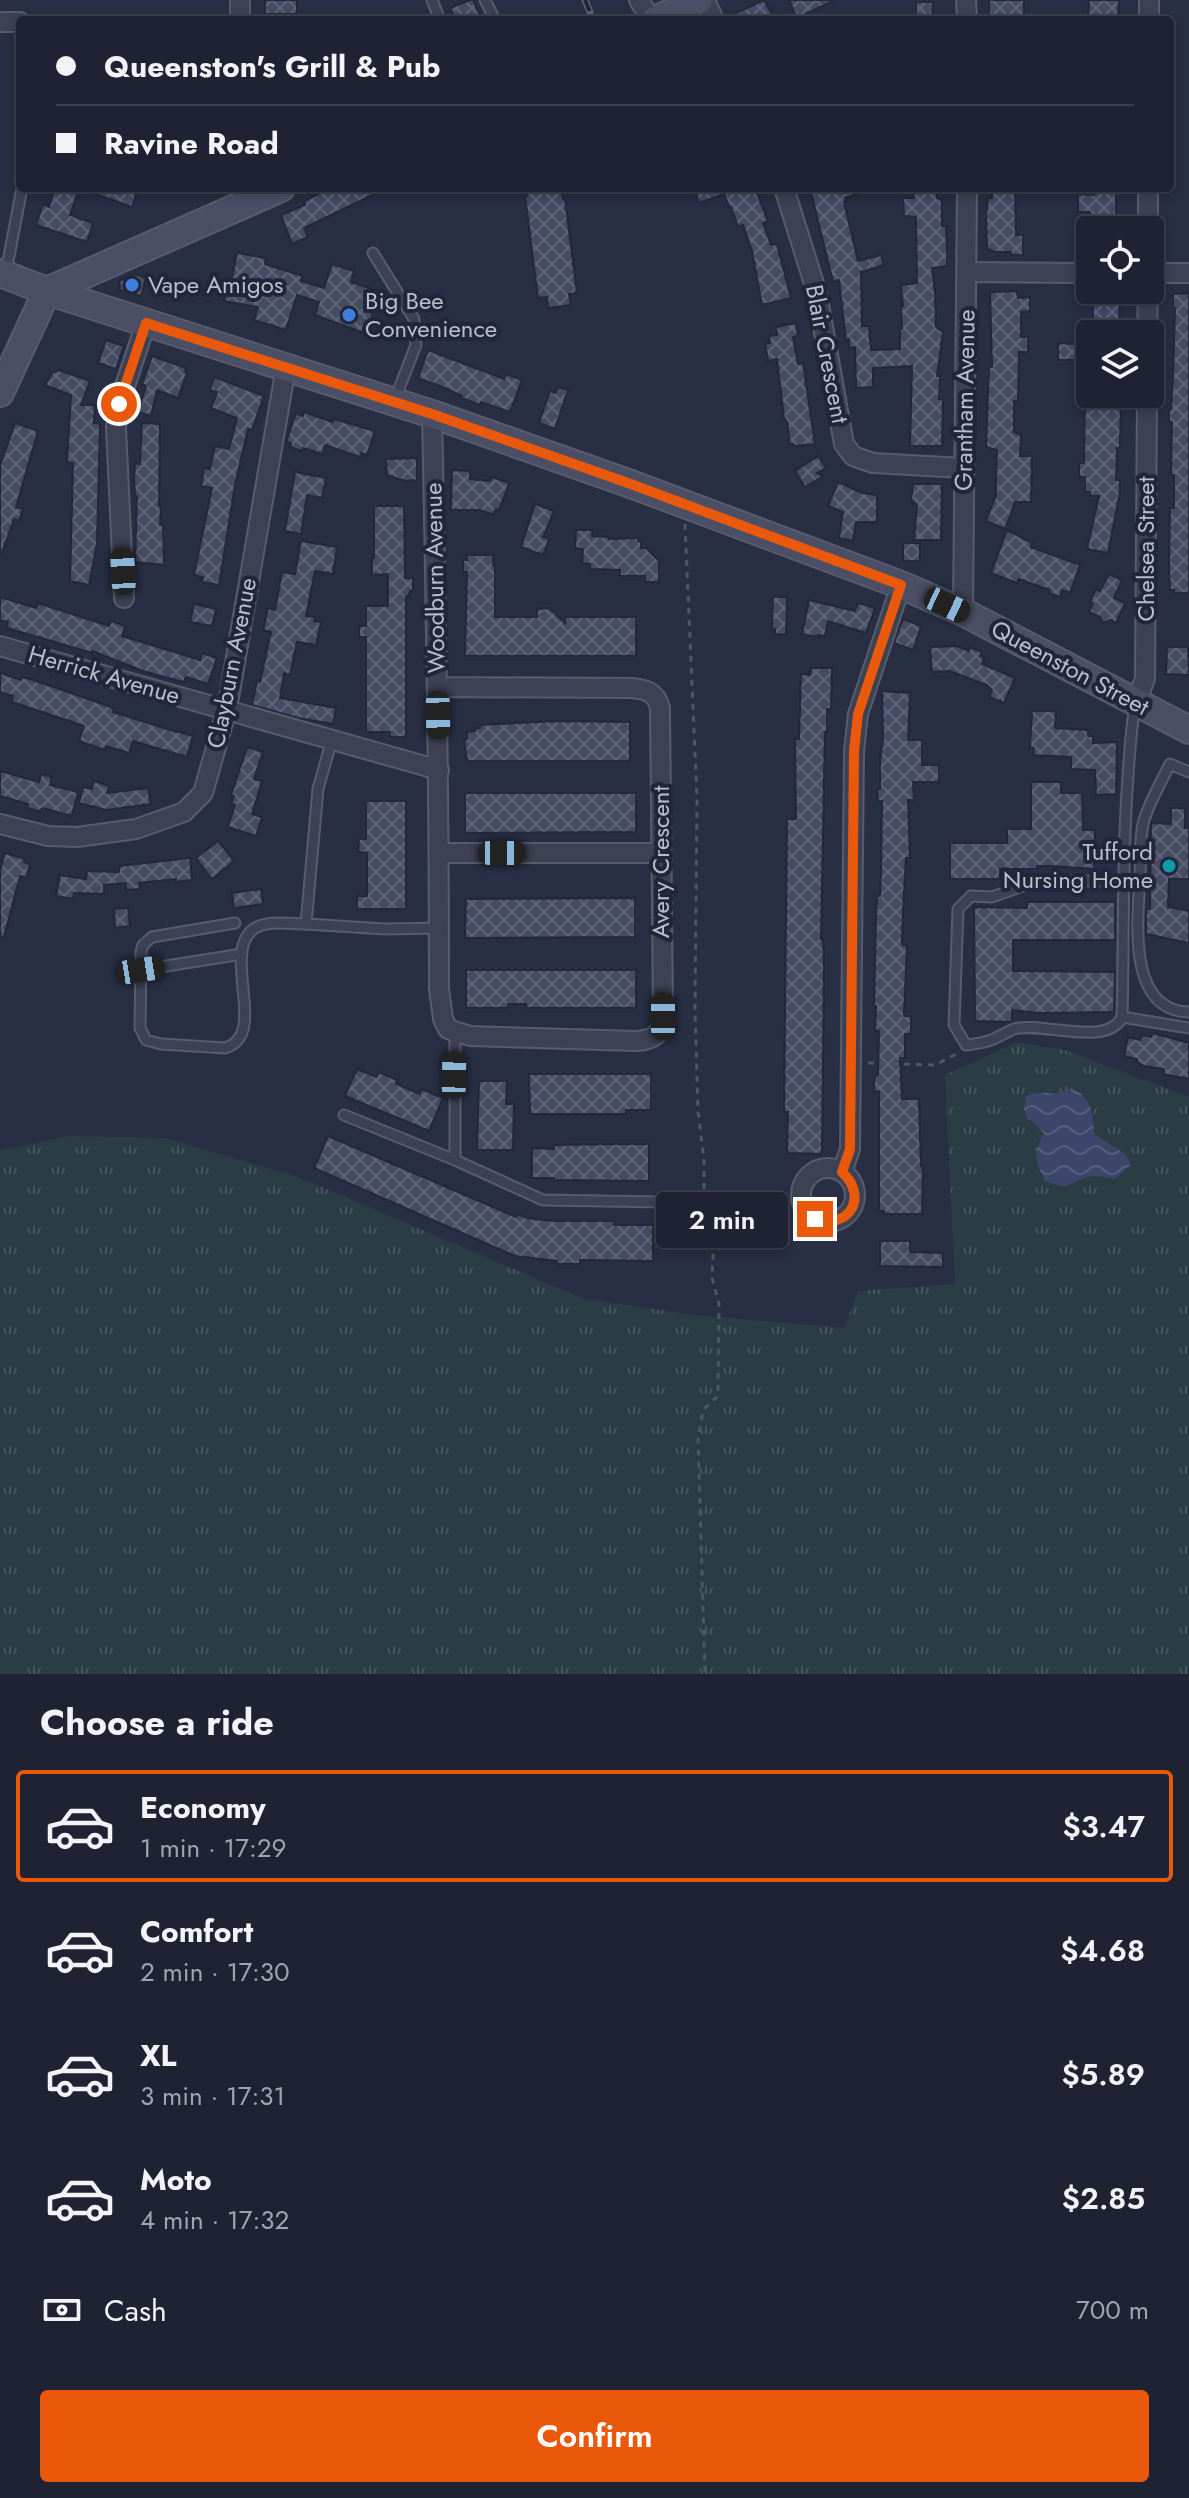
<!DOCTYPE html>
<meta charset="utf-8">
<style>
body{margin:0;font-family:Jost,sans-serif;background:#2b2f3e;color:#f1f3f6;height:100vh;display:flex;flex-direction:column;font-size:30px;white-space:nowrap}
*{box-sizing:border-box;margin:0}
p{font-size:26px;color:#a1a4ac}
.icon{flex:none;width:44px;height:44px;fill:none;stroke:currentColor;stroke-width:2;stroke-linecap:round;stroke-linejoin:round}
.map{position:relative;height:1674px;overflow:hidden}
.panel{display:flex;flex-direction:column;background:#1e2232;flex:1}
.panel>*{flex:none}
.banner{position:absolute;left:16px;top:16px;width:1158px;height:176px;border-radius:8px;box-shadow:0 4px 12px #0003,0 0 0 2px #3c3f4d;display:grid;align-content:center;height:176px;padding:0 40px;background:#1e2232}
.buttons{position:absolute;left:1076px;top:216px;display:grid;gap:16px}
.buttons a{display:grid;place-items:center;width:88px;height:88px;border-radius:8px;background:#1e2232;box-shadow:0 4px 12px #0003,0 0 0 2px #3c3f4d;font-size:40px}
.end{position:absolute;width:36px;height:36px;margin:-18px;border:10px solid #ea580c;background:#fff;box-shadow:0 0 0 4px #fff}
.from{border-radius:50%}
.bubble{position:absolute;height:56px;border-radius:8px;background:#1e2232;box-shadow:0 4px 12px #0003,0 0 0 2px #3c3f4d;font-size:26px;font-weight:600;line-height:56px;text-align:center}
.car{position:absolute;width:24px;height:48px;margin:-24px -12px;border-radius:10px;box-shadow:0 0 6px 2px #0007;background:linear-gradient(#222 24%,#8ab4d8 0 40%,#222 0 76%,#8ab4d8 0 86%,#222 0)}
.banner b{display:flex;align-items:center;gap:28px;height:76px;font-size:30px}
.banner b+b{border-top:2px solid #3c3f4d}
.banner i{width:20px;height:20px;background:#f1f3f6}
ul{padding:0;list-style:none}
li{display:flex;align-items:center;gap:24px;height:112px;margin:0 16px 12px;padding:0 24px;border:4px solid transparent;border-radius:8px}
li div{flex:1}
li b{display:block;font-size:30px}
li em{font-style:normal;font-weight:600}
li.on{border-color:#ea580c}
li>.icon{width:72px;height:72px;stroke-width:1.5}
h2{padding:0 40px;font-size:36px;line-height:96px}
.pay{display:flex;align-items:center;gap:20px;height:88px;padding:0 40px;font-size:30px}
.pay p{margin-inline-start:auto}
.button{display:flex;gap:16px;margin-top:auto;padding:16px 40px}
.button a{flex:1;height:92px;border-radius:8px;background:#ea580c;color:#fff;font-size:32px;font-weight:600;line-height:92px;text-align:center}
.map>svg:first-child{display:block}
.grass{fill:url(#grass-tufts)}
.water{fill:url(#water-waves)}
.building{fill:url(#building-cross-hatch);stroke:#23283a;stroke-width:2}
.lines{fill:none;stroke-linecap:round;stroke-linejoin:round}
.lane-casing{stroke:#585c6d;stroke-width:13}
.street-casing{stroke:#585c6d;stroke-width:22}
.secondary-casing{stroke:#585c6d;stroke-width:30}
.path{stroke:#485960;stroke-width:3;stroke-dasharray:6 6;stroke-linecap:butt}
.lane{stroke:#3c4153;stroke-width:9}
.street{stroke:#3c4153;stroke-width:18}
.secondary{stroke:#4a4f66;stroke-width:26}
.rail-casing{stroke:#5e6479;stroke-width:7}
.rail{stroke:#212638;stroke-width:4;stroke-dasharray:12;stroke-linecap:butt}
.route{stroke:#ea580c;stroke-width:10}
.shop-dot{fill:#3f7fe0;stroke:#212638;stroke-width:3}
.culture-dot{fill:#0f9aa8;stroke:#212638;stroke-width:3}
.labels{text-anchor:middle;stroke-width:8;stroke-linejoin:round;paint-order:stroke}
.poi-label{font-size:24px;fill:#babdcc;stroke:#212638;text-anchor:start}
.street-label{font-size:24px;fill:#babdcc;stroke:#212638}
</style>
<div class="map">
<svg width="1189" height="1674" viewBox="0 0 1189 1674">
<defs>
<pattern id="grass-tufts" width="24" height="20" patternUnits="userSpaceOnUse" patternTransform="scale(2)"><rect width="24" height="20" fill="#2a3c44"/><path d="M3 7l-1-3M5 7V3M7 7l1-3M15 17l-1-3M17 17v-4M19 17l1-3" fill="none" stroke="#47565e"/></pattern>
<pattern id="water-waves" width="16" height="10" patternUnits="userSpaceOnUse" patternTransform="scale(2)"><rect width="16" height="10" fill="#3c466a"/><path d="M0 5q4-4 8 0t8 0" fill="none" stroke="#565f7e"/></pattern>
<pattern id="building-cross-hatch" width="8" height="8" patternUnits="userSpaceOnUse" patternTransform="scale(2)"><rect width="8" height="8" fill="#444b63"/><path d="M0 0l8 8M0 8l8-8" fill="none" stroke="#5d6378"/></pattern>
</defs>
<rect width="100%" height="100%" fill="#282e43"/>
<!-- grass -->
<polygon class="grass" points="1017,1042 1065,1050 1189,1097 1189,1674 0,1674 0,1150 68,1136 165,1138 296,1176 584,1299 695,1315 844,1328 858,1291 955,1284 945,1075"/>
<!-- water -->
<path class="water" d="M1068 1089C1092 1091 1092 1116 1095 1135L1125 1154 1131 1165 1115 1179C1107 1178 1097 1174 1089 1177 1066 1183 1072 1191 1045 1181 1036 1162 1032 1153 1044 1134L1035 1123 1027 1119 1024 1108 1026 1096C1045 1088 1047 1099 1068 1089Z"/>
<!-- building -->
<g class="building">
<rect x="265" y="0" width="32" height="14"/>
<polygon points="470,0 473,0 482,20 456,20 450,8"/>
<polygon points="764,0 775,20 726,20 726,18"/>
<polygon points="789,0 835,0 797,18"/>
<rect x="989" y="0" width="35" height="20"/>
<polygon points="1089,0 1119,0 1118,16 1088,15"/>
<polygon points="916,2 933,2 932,20 916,20"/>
<polygon points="55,188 79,188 70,215 93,223 87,242 36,225 43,204 49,207"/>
<polygon points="84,188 138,188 132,207 84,190"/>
<polygon points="331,188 387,188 304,228 308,237 292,244 281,215 305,205 304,201"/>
<polygon points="526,188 561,188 563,199 565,199 577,293 569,294 571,305 548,308 547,297 538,298 525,196 527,196"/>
<polygon points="694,188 755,188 768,221 763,223 771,245 777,244 791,298 762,305 752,251 743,225 738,227 731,207 729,207 724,194 699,203"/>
<polygon points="826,188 867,188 867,191 845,198 846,201 844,202 858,261 881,255 884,265 861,272 862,326 869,326 871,350 900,349 900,329 902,329 901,306 903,306 901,285 917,283 916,217 904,216 903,198 914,198 913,188 937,188 937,198 942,200 942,226 946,226 947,253 947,266 932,268 935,291 936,327 943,332 937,376 940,376 939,399 943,399 942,446 911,446 910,444 912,366 873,368 873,387 856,388 855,347 849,348 849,339 846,340 839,280 833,282 811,192"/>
<polygon points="992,188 1015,188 1016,235 1023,235 1023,255 1011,255 1011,252 996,252 987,249 986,216 988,198 992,198"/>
<polygon points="1094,188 1116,188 1116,230 1090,230 1090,212 1078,212 1078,194 1094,195"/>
<polygon points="237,253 266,258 265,264 303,276 301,281 324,288 332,264 354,271 351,282 378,291 367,334 315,315 319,302 297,295 286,330 254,320 258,307 224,301 228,281 231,282"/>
<polygon points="135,274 146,278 141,296 120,290 119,281"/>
<polygon points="1017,291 1018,298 1030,297 1030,311 1021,312 1021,337 1028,337 1028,352 1019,352 1018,401 1014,401 1014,432 1021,435 1020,456 1032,456 1031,502 1015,502 1005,529 986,521 996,495 996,480 997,450 986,447 989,367 992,367 990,292"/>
<polygon points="1093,293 1120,293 1119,331 1090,331 1090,318 1093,319"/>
<polygon points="1189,293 1189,593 1174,593 1174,590 1170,590 1169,568 1170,508 1174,508 1174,475 1171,475 1172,422 1169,422 1169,409 1171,409 1173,376 1175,308 1173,308 1173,294"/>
<polygon points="796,323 798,336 793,337 798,364 803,363 815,444 794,446 793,444 790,444 787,422 784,418 777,359 768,361 765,344 770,343 769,336 777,335 776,327"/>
<polygon points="106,340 124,346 116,369 98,363"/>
<polygon points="1058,343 1075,344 1075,360 1058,360"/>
<polygon points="428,350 504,379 506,374 522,380 510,412 481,402 480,405 461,398 462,396 445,388 418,378"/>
<polygon points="152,356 186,368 185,372 187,373 178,398 157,390 151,416 138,412 146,386 142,384"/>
<polygon points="58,370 90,381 81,405 95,405 94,423 100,424 97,543 89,585 70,581 73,463 67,462 71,395 45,385 52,373"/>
<polygon points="214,377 264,396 252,430 248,429 235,485 219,585 202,582 203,577 194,575 212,488 201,486 204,468 210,469 215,446 229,449 237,418 211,408 217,392 210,390"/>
<polygon points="558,387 568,390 555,429 539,423 550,391 555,393"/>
<polygon points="1085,394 1121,394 1120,448 1117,448 1116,480 1120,480 1120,492 1108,553 1087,549 1099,496 1090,496 1090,492 1085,492 1085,477 1079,477 1079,463 1084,463"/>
<polygon points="304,412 332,422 334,419 375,431 367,455 361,453 360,457 325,445 322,454 303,448 301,451 290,447 291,443 286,442 296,413 303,416"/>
<polygon points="15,423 38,431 16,507 23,509 19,521 14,519 2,553 0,553 0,466"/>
<polygon points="142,423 160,424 159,506 161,506 160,525 163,525 164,565 135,562 137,496 135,496 134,479 135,463 140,464"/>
<polygon points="818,456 826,468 817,473 823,476 805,487 795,471"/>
<polygon points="417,458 417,480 405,481 387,475 386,459"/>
<polygon points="452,470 470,471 470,479 490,481 492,477 509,483 499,510 496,509 493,515 480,510 451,510"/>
<polygon points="295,472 326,478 322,498 307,495 301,534 285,531"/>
<polygon points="838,482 862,493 877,495 877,522 856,522 853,541 839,538 843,512 828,506"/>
<polygon points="913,484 942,484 941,540 914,540 917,505 911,500"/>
<polygon points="535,504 554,511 543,537 549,539 543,555 521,547"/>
<polygon points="374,506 404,506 405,578 413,578 413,591 410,591 409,596 406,596 406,737 390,737 390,732 366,732 366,637 359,637 359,626 366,626 366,606 388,606 388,574 372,575 372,558 374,558"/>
<polygon points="576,530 593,530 592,536 609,537 609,539 638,538 638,541 641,542 641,548 646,548 659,561 659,582 645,582 645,576 620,576 620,570 590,569 590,564 582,563 583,549 575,548"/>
<polygon points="1007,530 1032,543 1031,547 1080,565 1070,593 1062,590 1060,597 1049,593 1050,590 1019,579 1017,583 991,573"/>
<polygon points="301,541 337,547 333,574 315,571 306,616 315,617 314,621 321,622 316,645 297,642 290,675 284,673 280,698 336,708 333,724 298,718 252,705 257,681 260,682 271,632 263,630 268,608 275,610 282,572 295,574"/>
<rect x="903" y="543" width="17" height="18"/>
<polygon points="467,555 493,555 493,565 495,565 495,617 537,617 537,609 549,608 565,623 565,617 636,617 636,656 465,656 467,572 463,572 463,560 467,560"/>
<polygon points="1109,574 1122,580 1114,598 1125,603 1116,623 1110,620 1103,623 1100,617 1089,612 1093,603 1090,602 1096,589 1100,591"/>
<polygon points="0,597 36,608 38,603 109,626 111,621 125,626 122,636 200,660 202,653 217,658 208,684 186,677 184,682 146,672 92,651 92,653 7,628 8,622 0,620"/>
<polygon points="773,597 787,597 786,635 775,634 775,629 772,629"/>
<polygon points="809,600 855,611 858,603 875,608 866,633 828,621 825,636 818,635 818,637 802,634"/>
<polygon points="194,604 216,609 212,626 190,622"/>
<polygon points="903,619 921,626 913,650 894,643"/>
<polygon points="957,646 969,651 970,647 982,652 980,656 984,657 982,664 1015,678 1004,703 989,697 992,690 987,685 950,671 932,672 930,647"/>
<polygon points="1167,647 1188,647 1189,675 1166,674"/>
<polygon points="811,668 832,668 831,709 827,709 827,732 825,732 821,939 823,939 824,964 822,1154 787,1153 788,1112 784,1112 787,819 796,819 795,739 799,739 801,674 810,675"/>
<polygon points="0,673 21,680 22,677 33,680 114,708 113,712 176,732 176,731 193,736 187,757 133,741 129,753 106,746 105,750 79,741 84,726 12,702 13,696 0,692"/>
<polygon points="882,691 910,693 908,740 922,740 922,765 939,765 939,782 913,782 914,800 908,800 910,858 906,858 903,912 902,941 903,945 907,945 904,1016 911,1016 911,1034 905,1034 905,1058 900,1058 902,1099 919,1099 921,1166 923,1166 922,1214 884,1214 884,1211 879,1211 879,1091 874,1092 874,1080 876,1075 878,1075 879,1031 875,1031 876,1006 874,1006 876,918 877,896 880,896 881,874 882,801 878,801 877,789 880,789 880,761 883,739"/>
<polygon points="1032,711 1056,711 1055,728 1088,730 1088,736 1093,736 1093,743 1117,742 1116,794 1096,795 1095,770 1071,769 1071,757 1033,755 1034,748 1030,748"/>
<polygon points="557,721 630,722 630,761 467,761 464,739 467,739 467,732 475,731 475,728 480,728 480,725"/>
<polygon points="247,747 263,752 254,779 262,781 252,814 262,817 256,836 228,827 235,805 231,804 234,796 231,795"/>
<polygon points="0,771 39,782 41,774 52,777 50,785 78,792 72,816 43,808 39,811 27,808 28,804 0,796"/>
<polygon points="94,781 109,786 107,793 148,788 151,804 106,810 79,803 83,787 92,789"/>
<polygon points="1031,782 1061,782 1061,793 1082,793 1083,830 1095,830 1094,869 1053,866 1037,866 1037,869 1000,869 1000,879 950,879 950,843 1007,843 1007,829 1031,829"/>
<polygon points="465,793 636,793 636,832 465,833"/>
<polygon points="366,801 406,801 406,909 357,909 357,896 367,896 367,853 358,852 359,839 366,839"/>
<polygon points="1171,808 1185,808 1185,828 1189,828 1189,879 1169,879 1168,907 1189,911 1189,943 1146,934 1146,909 1150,909 1151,823 1171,824"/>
<polygon points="218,841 234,861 212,879 196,858"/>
<polygon points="5,853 25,859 24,862 30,864 26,878 20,876 4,937 0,937 0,870"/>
<polygon points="190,858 192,880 176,882 176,879 139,883 140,889 126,890 126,883 104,885 104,894 74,893 73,899 56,896 60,875 86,879 87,871 119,872 119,866"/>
<polygon points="261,889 263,904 234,908 232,893"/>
<polygon points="635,898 635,937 465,938 466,899"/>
<polygon points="1027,902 1115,902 1115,940 1013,940 1013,971 1115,972 1114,1012 1040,1013 1012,1010 1012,1022 975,1021 974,907 1027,908"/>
<polygon points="128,908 130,926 115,928 114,909"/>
<polygon points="466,970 636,970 636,1008 527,1008 526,1004 508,1004 508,1008 466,1008"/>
<polygon points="1152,1033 1189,1043 1189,1079 1163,1074 1164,1069 1144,1066 1137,1062 1137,1059 1124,1056 1128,1037 1140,1040 1142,1035 1151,1037"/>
<polygon points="357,1069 376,1077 379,1072 397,1080 396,1084 420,1094 422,1089 443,1098 429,1131 345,1096"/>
<polygon points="529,1074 651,1074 651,1110 626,1110 626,1114 530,1114"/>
<polygon points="479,1081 507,1081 506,1104 514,1104 513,1150 477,1150"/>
<polygon points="328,1136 516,1217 517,1214 527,1218 552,1221 614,1221 614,1225 653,1225 653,1261 580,1260 580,1264 557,1264 557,1261 515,1256 314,1168"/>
<polygon points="615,1144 649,1144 649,1181 554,1180 554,1178 532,1178 532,1148 554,1149 554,1145"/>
<polygon points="880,1241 910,1241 910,1252 943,1253 943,1267 880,1266"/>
</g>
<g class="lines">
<!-- lane casing -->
<g class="lane-casing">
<g id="lane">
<polyline points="432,0 440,20"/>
<polyline points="485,0 495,20"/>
<polyline points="373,253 414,319 416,345 395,399"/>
<polyline points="6,272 22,188"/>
<polyline points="332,739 318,789 306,924 385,929 439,928"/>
<path d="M1189 772 1170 764C1161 782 1150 801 1144 820 1139 837 1141 859 1140 877 1138 918 1126 1011 1189 1012"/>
<path d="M1124 881H1037L992 897 971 896 958 909 954 1025 966 1045C975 1044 983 1043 991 1040 999 1037 1006 1032 1014 1029 1041 1021 1108 1048 1122 1017 1124 942 1122 867 1127 792 1129 763 1130 734 1135 706"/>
<path d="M235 923 152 937 143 945 141 952 140 1028 146 1040 161 1044 225 1048C270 1035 219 951 255 928 268 920 291 924 306 924"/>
<polyline points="141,970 242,954"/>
<polyline points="1122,1017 1189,1028"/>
<polyline points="455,1033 455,1160 543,1200 664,1202"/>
<polyline points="344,1115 455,1160"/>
</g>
</g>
<!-- street casing -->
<g class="street-casing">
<g id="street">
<polyline points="639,0 651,20"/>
<polyline points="705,0 714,20"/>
<polyline points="966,0 967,20"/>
<polyline points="240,20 240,0"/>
<polyline points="1149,20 1149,0"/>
<polyline points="0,22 20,22"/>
<polyline points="784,188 817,293 844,444 853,456 873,463 964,468"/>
<polyline points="1148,230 1148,188"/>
<polyline points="967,272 1090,273"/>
<polyline points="1150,273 1189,273"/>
<polyline points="1147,334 1148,290"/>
<path d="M432 414C436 606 439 797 439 989L443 1019 448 1029 470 1036 636 1041C653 1040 662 1035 663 1016L660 708C656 692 646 689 631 688L437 687"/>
<polyline points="124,598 116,428 119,404 146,323"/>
<polyline points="963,612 967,188"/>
<polyline points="0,646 439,770"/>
<polyline points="1136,702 1145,679 1147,394"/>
<polyline points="0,824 48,836 77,837 136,829 184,812 203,793 227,709 286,367"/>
<polyline points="439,853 661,853"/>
<circle cx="828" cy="1195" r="27"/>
<polyline points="842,1172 850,1149 854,751 858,714 901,585"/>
</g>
</g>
<!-- secondary casing -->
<g class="secondary-casing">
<g id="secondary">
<polyline points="655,20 699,0"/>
<polyline points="0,273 47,291 432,414 628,483 901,585 963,612 1189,730"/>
<polyline points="47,291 281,188"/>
<polyline points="0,393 47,291"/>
</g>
</g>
<!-- path -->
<g class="path">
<polyline points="685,524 697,799 695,1009 698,1112 704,1160 704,1203 714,1234 712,1278 719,1304 718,1396 703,1410 698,1439 705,1674"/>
<polyline points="868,1063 935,1065 958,1053"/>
</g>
<!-- lane -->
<use href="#lane" class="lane"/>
<!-- street -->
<use href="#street" class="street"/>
<!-- secondary -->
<use href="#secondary" class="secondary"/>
<!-- rail casing -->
<g class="rail-casing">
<polyline id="rail" points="585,0 590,12"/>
</g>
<!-- rail -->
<use href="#rail" class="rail"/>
</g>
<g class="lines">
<!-- route -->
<path class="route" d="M119 404 146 323 432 414 628 483 901 585 858 714 854 751 850 1149 842 1172C869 1197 849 1230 815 1219"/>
</g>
<!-- markers -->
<g class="shop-dot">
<circle cx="132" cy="285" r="8"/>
<circle cx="349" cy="315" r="8"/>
</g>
<circle class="culture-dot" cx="1169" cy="866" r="8"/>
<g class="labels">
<!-- poi labels -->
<g class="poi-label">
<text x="148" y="293">Vape Amigos</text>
<text x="365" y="309">Big Bee<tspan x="365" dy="28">Convenience</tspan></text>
<text x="1153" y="860" text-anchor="end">Tufford<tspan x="1153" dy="28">Nursing Home</tspan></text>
</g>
<!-- street labels -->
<g class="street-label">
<text transform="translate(827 354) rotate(79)" y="8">Blair Crescent</text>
<text transform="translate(965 400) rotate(-89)" y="8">Grantham Avenue</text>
<text transform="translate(1146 549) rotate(-90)" y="8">Chelsea Street</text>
<text transform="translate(435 578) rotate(-91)" y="8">Woodburn Avenue</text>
<text transform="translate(232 663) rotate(-79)" y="8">Clayburn Avenue</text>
<text transform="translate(1070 668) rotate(28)" y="8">Queenston Street</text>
<text transform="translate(104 675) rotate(16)" y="8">Herrick Avenue</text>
<text transform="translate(661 862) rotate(-90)" y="8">Avery Crescent</text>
</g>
</g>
</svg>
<div class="buttons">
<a><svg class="icon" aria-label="locate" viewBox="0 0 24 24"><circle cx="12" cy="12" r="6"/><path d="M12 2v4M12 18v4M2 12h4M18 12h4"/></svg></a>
<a><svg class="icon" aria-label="layers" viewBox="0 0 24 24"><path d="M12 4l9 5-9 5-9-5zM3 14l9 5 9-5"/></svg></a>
</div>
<i class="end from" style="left:119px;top:404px"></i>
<i class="end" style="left:815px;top:1219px"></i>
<div class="bubble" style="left:656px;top:1192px;width:132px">2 min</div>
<i class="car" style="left:123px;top:571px;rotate:357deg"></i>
<i class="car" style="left:947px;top:605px;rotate:115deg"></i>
<i class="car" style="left:438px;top:715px;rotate:179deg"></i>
<i class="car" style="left:502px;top:853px;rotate:90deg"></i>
<i class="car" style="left:141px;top:970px;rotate:81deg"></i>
<i class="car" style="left:663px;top:1016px;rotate:0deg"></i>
<i class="car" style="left:454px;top:1075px;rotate:1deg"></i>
<div class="banner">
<b><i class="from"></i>Queenston's Grill &amp; Pub</b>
<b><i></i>Ravine Road</b>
</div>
</div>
<section class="panel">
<h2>Choose a ride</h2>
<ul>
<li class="on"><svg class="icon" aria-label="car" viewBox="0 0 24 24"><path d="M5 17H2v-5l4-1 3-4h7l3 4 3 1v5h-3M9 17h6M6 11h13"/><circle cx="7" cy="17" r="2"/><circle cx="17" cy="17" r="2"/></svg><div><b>Economy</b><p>1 min · 17:29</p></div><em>$3.47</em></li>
<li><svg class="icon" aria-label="car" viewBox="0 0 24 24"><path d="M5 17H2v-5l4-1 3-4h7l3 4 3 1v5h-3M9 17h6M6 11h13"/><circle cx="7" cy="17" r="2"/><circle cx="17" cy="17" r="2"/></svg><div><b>Comfort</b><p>2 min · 17:30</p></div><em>$4.68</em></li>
<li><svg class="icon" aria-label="car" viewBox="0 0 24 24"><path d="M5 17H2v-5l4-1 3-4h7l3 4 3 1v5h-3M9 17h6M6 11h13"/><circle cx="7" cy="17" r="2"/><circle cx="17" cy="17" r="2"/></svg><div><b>XL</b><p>3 min · 17:31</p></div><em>$5.89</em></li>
<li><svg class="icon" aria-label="car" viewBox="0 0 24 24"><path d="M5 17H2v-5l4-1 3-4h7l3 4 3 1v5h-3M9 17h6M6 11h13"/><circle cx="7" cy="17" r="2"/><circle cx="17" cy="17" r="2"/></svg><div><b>Moto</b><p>4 min · 17:32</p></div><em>$2.85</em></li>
</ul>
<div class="pay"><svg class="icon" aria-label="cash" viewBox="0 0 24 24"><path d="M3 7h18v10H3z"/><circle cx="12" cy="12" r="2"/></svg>Cash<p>700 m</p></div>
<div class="button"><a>Confirm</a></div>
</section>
